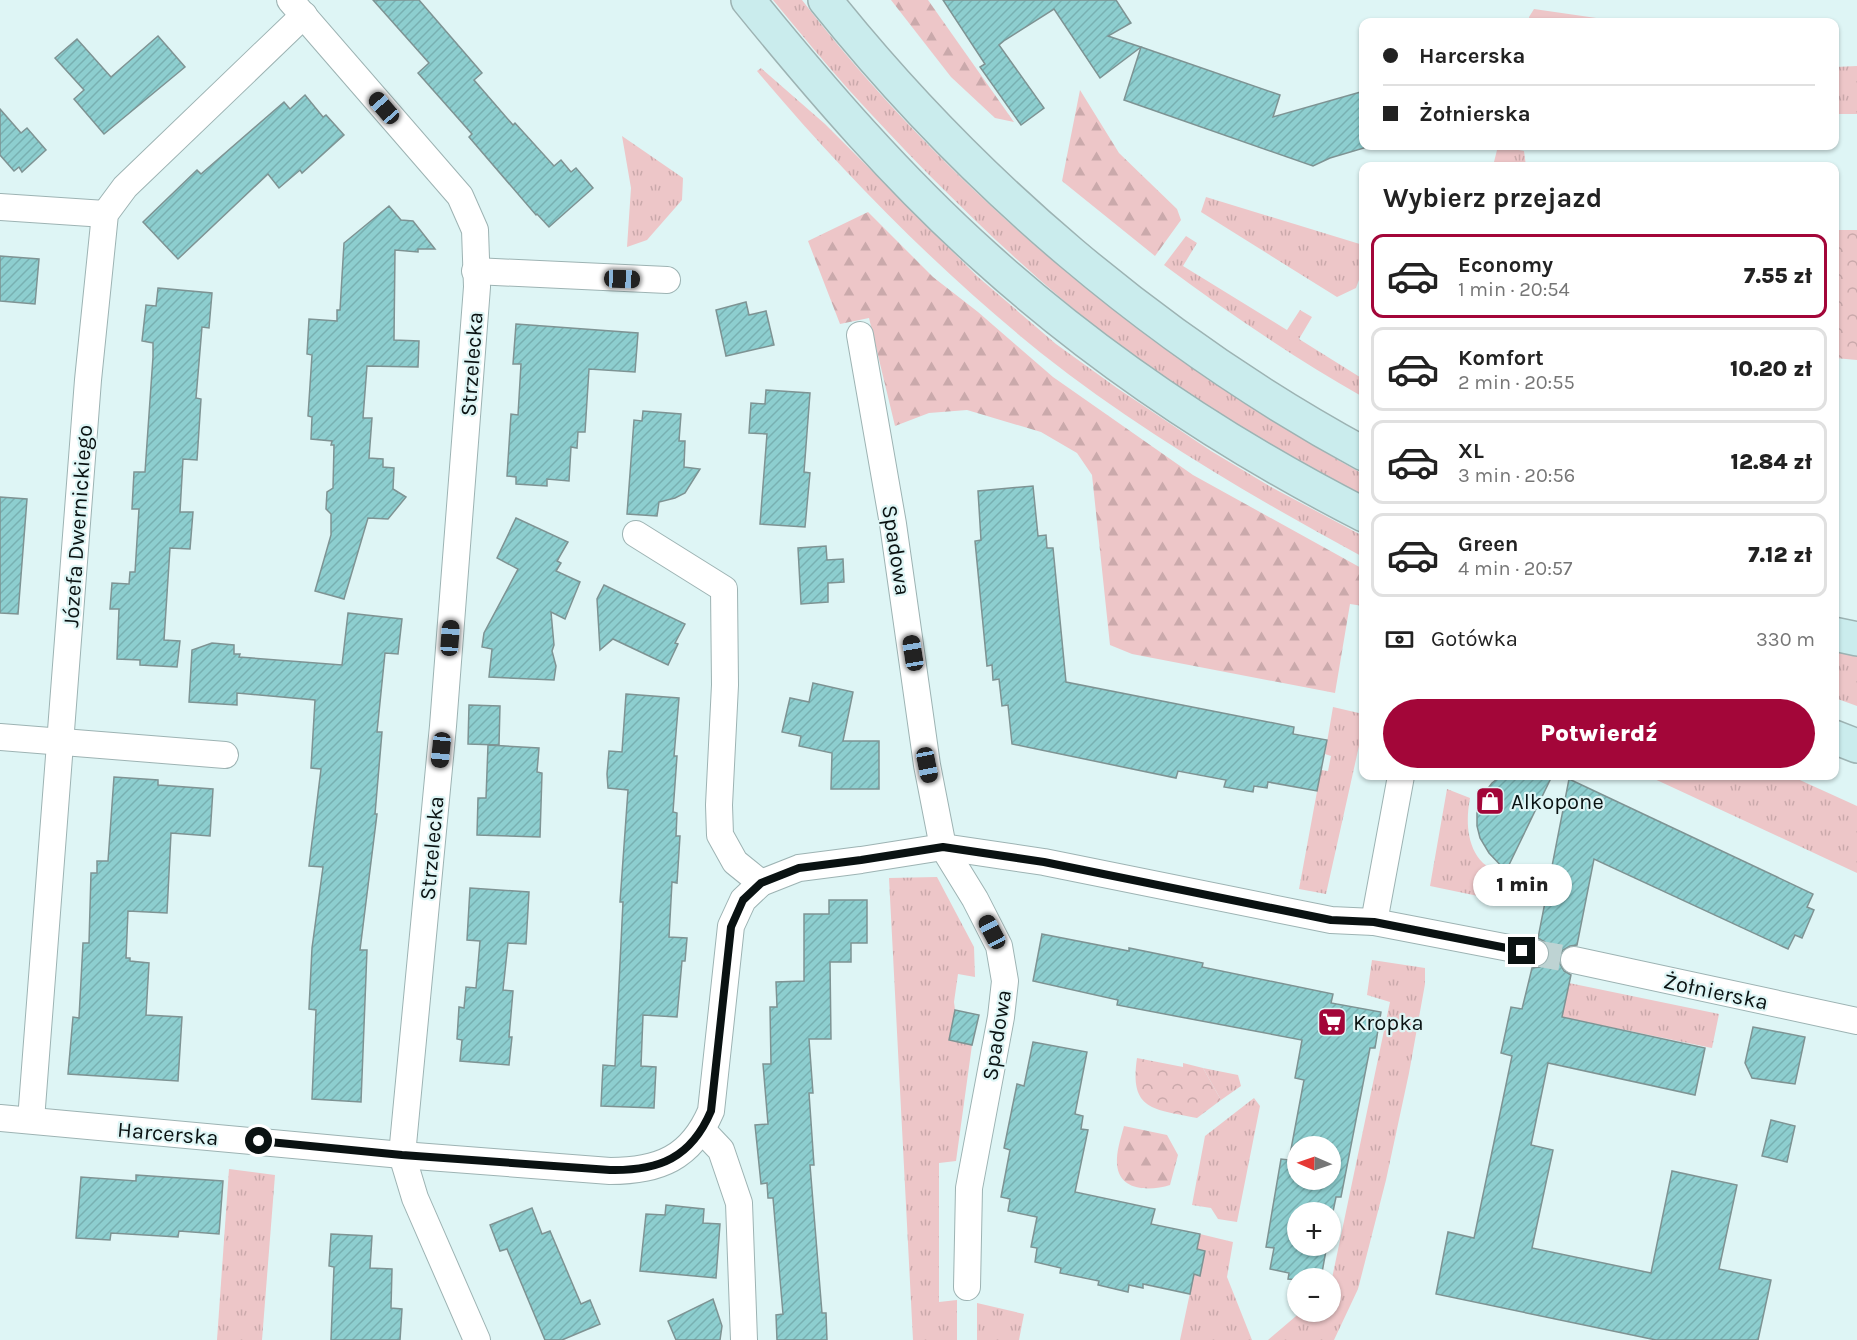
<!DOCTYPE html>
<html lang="pl">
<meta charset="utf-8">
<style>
body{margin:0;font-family:Karla,sans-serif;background:#f6f6f6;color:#222;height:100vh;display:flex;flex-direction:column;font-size:22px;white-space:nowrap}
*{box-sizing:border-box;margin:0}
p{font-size:20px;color:#767676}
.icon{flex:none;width:33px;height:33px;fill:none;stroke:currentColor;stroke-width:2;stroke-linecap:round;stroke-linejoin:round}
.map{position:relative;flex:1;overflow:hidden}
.side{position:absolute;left:1359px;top:162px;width:480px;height:618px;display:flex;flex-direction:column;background:#fff;border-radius:12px;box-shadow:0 2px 4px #0004}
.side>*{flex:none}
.guide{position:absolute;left:1359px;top:18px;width:480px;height:132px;border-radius:12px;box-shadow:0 2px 4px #0004;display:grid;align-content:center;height:132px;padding:0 24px;background:#fff}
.needle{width:39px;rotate:272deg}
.controls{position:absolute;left:1287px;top:1136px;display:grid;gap:12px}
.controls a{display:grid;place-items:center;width:54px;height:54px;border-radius:50%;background:#fff;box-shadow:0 2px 4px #0004;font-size:30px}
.end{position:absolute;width:27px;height:27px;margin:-14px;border:8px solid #0a1212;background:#fff;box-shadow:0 0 0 3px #fff}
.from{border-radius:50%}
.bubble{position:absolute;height:42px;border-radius:21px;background:#fff;box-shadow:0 2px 4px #0004;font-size:20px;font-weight:800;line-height:42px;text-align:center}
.car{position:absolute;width:18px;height:36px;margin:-18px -9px;border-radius:8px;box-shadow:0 0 4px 2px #0007;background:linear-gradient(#222 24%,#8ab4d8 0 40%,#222 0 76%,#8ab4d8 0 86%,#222 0)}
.guide b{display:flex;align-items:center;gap:21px;height:57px;font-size:22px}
.guide b+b{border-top:2px solid #e0e0e0}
.guide i{width:15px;height:15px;background:#222}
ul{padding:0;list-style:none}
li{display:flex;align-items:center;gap:18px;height:84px;margin:0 12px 9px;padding:0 12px;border:3px solid #e0e0e0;border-radius:12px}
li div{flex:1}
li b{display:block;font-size:22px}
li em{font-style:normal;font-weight:800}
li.active{border-color:#a30639}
li>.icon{width:54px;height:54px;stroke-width:1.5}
h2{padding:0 24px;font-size:27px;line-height:72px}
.pay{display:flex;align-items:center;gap:15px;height:66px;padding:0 24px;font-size:22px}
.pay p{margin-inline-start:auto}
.action{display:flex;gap:12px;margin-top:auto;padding:12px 24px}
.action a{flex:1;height:69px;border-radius:36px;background:#a30639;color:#fff;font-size:24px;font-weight:800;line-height:69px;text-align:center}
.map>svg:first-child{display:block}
.grass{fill:url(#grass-tufts)}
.forest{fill:url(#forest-firs)}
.park{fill:url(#park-crowns)}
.building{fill:url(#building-hatch);stroke:#7e9393;stroke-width:1.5;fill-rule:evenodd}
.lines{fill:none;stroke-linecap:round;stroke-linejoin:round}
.street-tunnel{stroke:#bed3d3;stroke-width:26;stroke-dasharray:26 13;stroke-linecap:butt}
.street-casing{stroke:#9db3b3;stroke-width:28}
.secondary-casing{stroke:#9db3b3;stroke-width:36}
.street{stroke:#fff;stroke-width:26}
.secondary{stroke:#caeced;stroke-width:33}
.route{stroke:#0a1212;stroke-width:8}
.labels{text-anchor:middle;stroke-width:4.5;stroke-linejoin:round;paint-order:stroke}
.street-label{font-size:22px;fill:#0a1212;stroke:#def5f5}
.poi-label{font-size:22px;fill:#0a1212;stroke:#def5f5;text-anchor:start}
</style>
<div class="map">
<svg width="1857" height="1340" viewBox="0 0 1857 1340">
<defs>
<pattern id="grass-tufts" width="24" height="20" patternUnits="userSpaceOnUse" patternTransform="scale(1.5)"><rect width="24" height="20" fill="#edc6c8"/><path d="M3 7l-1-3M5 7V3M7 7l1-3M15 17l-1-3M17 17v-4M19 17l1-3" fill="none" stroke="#caa9ab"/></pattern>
<pattern id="forest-firs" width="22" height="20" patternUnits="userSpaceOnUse" patternTransform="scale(1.5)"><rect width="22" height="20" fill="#edc6c8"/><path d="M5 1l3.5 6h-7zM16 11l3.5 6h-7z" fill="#caa9ab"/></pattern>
<pattern id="park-crowns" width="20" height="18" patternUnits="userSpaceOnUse" patternTransform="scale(1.5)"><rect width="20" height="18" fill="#edc6c8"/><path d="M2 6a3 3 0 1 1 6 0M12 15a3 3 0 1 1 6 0" fill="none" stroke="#caa9ab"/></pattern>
<pattern id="building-hatch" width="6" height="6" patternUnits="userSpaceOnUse" patternTransform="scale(1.5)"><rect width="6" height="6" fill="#8dcecf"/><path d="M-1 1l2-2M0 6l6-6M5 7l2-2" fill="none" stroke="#78b0b1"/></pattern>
</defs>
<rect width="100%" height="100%" fill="#def5f5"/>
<!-- grass -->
<g class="grass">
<path d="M773 0H802C898 125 1016 237 1142 332 1174 357 1210 378 1244 400 1283 426 1322 452 1363 474V495C1261 442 1151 376 1063 300 987 235 916 164 849 90 823 61 798 30 773 0Z"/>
<polygon points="1534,9 1624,22 1530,22 1529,17"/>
<polygon points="1857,66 1857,114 1835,114 1835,67"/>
<path d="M761 68 825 124 978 277 1056 344 1117 388 1211 451 1271 487 1363 536V557C1251 496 1141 432 1041 353 937 269 843 173 757 71Z"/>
<polygon points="622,136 683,178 682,200 647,240 627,247 631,188"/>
<polygon points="1498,146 1524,151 1526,166 1493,166"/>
<polygon points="1206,197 1363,245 1363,269 1356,288 1337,297 1201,212"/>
<path d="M1186 236 1197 243 1183 266 1287 330 1300 310 1312 317 1299 339 1363 379V397C1294 358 1229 313 1164 265Z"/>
<polygon points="1835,651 1857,656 1857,706 1835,698"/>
<polygon points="1333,707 1363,714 1363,728 1326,894 1299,889 1321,770 1328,771 1331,756 1325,754"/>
<polygon points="1648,776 1791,776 1857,806 1857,873"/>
<path d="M1447 789 1470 798C1466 819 1466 846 1483 863 1489 868 1497 873 1503 877L1502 901 1430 886Z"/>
<polygon points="937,877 974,947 975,977 958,974 954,1002 955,1010 949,1039 972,1045 956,1161 939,1163 939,1302 957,1300 957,1340 913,1340 889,878"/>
<polygon points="1372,960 1425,968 1425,984 1409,1073 1386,1180 1358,1289 1334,1340 1268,1340 1302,1311 1330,1311 1331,1283 1390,1002 1367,995"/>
<polygon points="1569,983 1719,1014 1712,1048 1562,1017"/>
<polygon points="1203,1068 1238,1075 1241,1086 1221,1100"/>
<polygon points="1254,1098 1260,1106 1237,1222 1218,1219 1211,1208 1192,1205 1205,1136"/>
<polygon points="229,1169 275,1175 262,1340 217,1340"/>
<polygon points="1200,1234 1233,1242 1227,1277 1252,1340 1180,1340 1194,1274 1200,1275 1205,1251 1197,1249"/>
<polygon points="977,1303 1024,1314 1019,1340 977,1340"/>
</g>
<!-- forest -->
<g class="forest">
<polygon points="891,0 928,0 1014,122 995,118 951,77"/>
<polygon points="1080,90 1119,153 1177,209 1181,220 1155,256 1062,181"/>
<polygon points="868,212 933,277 978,312 1053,377 1193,475 1363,569 1363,606 1350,604 1335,693 1132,654 1110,645 1092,475 1077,453 1041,432 967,410 929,413 895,426 869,318 840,324 808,241"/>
<path d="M1124 1126 1167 1135 1178 1155 1170 1185C1151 1191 1119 1192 1117 1164 1116 1152 1121 1137 1124 1126Z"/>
</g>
<!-- park -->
<g class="park">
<polygon points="1835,230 1857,230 1857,360 1835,358"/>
<path d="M1137 1058 1183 1067V1063L1203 1068 1221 1100 1197 1118C1154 1109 1129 1111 1137 1058Z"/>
</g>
<!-- building -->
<g class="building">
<polygon points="373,0 419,0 482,73 474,80 513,125 515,123 554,166 561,160 571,172 576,168 593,188 549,227 537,214 536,215 469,137 472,134 418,73 429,63"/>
<polygon points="943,0 1116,0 1131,23 1108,36 1141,47 1100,78 1054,9 1005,40 999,45 1044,108 1021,125 980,67 985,64"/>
<polygon points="158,36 185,67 104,134 74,99 84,90 55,58 77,39 111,77"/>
<polygon points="1141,47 1280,95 1273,117 1364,91 1364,148 1330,158 1313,166 1124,100"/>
<polygon points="305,95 323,117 326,115 344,135 302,173 300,170 279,188 268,174 178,259 143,222 197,170 201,174 284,102 290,109"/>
<polygon points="0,109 21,133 27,128 46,150 22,172 19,167 14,171 0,155"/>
<polygon points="389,206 401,220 413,221 435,249 418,249 418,252 395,250 394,340 419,341 418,367 367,366 363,418 372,418 369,458 383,459 383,467 394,468 393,489 406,497 388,519 368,518 344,599 315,591 331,535 331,514 326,509 327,492 333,488 334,445 331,445 332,441 311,439 312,417 308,416 312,355 307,354 309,319 337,321 337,310 340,310 344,243"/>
<polygon points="0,256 39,259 35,304 0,301"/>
<polygon points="158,288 212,293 209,328 202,327 196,398 201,399 197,460 183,459 180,512 193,512 190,549 170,548 164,640 180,641 177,667 140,665 140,660 117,659 119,609 110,609 112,583 129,584 130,572 135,572 139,509 132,509 134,472 145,472 153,357 153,343 142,341 146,305 156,306"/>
<polygon points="746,302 749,315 766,311 774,345 726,356 716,310"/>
<polygon points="516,324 638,333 635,372 589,369 585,432 578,432 577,448 571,447 569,481 547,479 547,486 516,484 516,477 507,476 511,414 518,415 521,364 513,364"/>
<polygon points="766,390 810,393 804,472 810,473 805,527 760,524 767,434 749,433 751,403 765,404"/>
<polygon points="643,411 681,414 679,441 685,441 684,467 700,469 685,493 675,498 659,502 657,516 627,514 634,420 642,421"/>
<polygon points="1033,486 1038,536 1046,535 1047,548 1053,548 1066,682 1294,727 1293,734 1327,740 1317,791 1268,782 1267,788 1254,786 1253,792 1224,787 1226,780 1178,771 1176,778 1012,744 1008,705 1002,706 999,679 993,680 992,665 987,666 975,541 981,540 978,491"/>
<polygon points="0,497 27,499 18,614 0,613"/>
<polygon points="516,518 568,542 557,561 561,563 556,571 580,582 565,619 551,612 554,645 552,651 556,666 554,680 489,677 492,649 482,647 484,633 518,569 497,558"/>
<polygon points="826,546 827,560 843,559 844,582 828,583 828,602 801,604 798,548"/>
<polygon points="604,585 685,624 675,643 678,644 668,665 613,639 600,650 597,599"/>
<polygon points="348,613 402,619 398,654 385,653 377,732 382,732 375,814 377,814 360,950 367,950 361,1102 312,1099 316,1010 309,1009 312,948 323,867 309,866 321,769 311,768 315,700 237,693 237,705 189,702 192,650 212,643 234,645 234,654 240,654 239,657 342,665"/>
<polygon points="813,683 853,692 843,741 879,741 879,789 831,789 832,753 799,746 801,736 782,732 790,698 809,702"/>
<polygon points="626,694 679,698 674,756 677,756 673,812 677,813 676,836 680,836 677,883 672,882 669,937 687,938 685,961 682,961 677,1017 643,1015 641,1066 656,1067 654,1108 601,1106 603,1065 615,1066 623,902 620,902 628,790 608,788 607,774 609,751 622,752"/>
<polygon points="469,705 500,706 499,745 468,744"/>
<polygon points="488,745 539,748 537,772 542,773 540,837 477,835 478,798 486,798"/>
<polygon points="1501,776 1552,776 1506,871 1489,853 1480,838 1477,826 1477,813 1482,796 1492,783"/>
<polygon points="114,777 158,780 158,785 213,789 210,836 171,833 167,913 128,911 126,958 130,958 130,961 149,963 146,1015 182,1017 178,1081 68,1074 73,1017 79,1018 83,943 89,943 91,873 97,873 97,861 108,861"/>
<polygon points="1569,779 1813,894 1807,907 1814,910 1802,938 1795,935 1788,949 1594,859 1577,945 1570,946 1563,950 1559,957 1560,964 1564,971 1571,975 1562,1017 1705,1048 1695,1095 1548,1063 1531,1145 1553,1150 1532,1248 1651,1273 1672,1171 1737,1185 1719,1269 1771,1280 1758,1340 1656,1340 1436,1294 1448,1232 1474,1238 1512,1056 1501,1053 1511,1007 1522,1009 1532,968 1540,967 1546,963 1550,956 1549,948 1545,942 1538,938"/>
<polygon points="470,888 529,892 526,944 508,943 503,990 513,991 509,1037 512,1037 509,1065 460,1061 462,1040 457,1039 459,1007 464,1008 466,987 476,988 480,941 467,940"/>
<polygon points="829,900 867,900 867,943 851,943 851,962 830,962 831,1039 809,1039 813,1093 809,1093 814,1165 810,1165 822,1313 826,1313 827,1340 777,1340 776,1315 783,1314 773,1198 768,1198 767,1183 761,1184 755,1125 768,1124 763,1064 771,1064 770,1007 777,1007 776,982 804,981 804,914 829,914"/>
<path d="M1042 934 1129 951V948L1203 963 1202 967 1333 994 1331 1003 1381 1012 1375 1048H1370L1341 1197H1336L1330 1226V1212H1298V1245H1327L1321 1278H1298V1280L1288 1279 1289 1273 1270 1269 1274 1248 1266 1247 1281 1159 1289 1160 1304 1080 1295 1078 1302 1040 1117 1005 1118 1000 1033 981ZM1298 1146H1330V1179H1298Z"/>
<polygon points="955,1010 979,1015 972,1045 949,1040"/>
<polygon points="1753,1027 1805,1037 1795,1084 1752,1078 1745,1063"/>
<polygon points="1033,1042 1087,1052 1075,1114 1083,1116 1081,1129 1088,1130 1075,1192 1155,1209 1151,1224 1200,1234 1197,1249 1205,1251 1200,1276 1194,1274 1190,1294 1143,1284 1143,1288 1129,1285 1128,1292 1098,1285 1099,1281 1060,1273 1061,1268 1035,1262 1037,1248 1031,1247 1037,1217 1008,1211 1010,1199 1001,1197 1010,1150 1004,1148 1017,1084 1024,1086"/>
<polygon points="1771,1120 1795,1126 1787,1162 1762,1156"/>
<polygon points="136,1175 223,1181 219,1234 179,1231 178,1237 111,1233 110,1240 76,1238 81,1177 136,1181"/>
<polygon points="666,1205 704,1209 703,1223 720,1224 716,1278 640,1271 646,1214 665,1215"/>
<polygon points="532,1208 542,1234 550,1231 581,1304 590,1300 600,1324 562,1340 545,1340 507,1249 500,1251 490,1225"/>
<polygon points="331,1234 372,1236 370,1268 392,1269 391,1308 402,1309 400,1340 331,1340 334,1267 329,1266"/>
<polygon points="713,1299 722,1326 720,1340 676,1340 668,1321"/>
</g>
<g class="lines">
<!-- street-tunnel -->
<polyline class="street-tunnel" points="1535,953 1574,960"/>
<!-- street casing -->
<g class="street-casing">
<g id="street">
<polyline points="290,0 460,196 475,230 477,287 443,726 402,1155 415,1198 477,1340"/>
<polyline points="0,207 105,214"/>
<polyline points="475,271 667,280"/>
<polyline points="860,335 893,524 927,765 943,847 975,899 999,946 1005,981 1001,1017 969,1188 967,1287"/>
<polyline points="636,534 724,589 725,685 719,805 720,835 735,862 761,883"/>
<polyline points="0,737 225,755"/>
<polyline points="1374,922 1401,776"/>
<polyline points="1574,960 1857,1021"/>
<path d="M0 1118 402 1155 610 1171C659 1171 691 1158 711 1111L731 926 743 900 761 883 799 868 861 860 943 847 1044 862 1331 920 1374 922 1535 953"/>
<polyline points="31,1120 88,380 105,214 125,187 304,15"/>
<polyline points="703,1131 721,1150 739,1203 744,1340"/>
</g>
</g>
<!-- secondary casing -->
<g class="secondary-casing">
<g id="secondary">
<path d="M748 0C822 91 898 179 985 257 1099 360 1227 445 1364 515"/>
<path d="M825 0C972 184 1156 341 1364 454"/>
<polyline points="1834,634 1857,639"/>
<polyline points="1834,737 1857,746"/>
</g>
</g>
<!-- street -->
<use href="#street" class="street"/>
<!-- secondary -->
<use href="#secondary" class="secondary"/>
</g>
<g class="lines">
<!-- route -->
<path class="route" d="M259 1141 402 1155 610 1170C659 1171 691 1158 711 1111L731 927 743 900 761 883 799 868 861 860 943 847 1044 862 1331 920 1374 922 1522 951"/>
</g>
<!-- icons -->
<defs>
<g id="shop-square" transform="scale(1.5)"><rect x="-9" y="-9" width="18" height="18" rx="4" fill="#a30639" stroke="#def5f5"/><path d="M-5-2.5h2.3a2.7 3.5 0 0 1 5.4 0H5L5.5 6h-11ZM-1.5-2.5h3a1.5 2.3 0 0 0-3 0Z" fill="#fff"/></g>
<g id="supermarket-square" transform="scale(1.5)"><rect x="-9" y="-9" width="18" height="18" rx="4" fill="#a30639" stroke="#def5f5"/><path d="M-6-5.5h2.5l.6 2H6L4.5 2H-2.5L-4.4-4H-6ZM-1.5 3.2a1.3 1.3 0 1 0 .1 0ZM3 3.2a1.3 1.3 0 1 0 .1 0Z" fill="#fff"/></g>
</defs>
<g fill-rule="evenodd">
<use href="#shop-square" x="1490" y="801"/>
<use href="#supermarket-square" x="1332" y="1022"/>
</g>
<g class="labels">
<!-- street labels -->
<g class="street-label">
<text transform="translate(471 364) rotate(-86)" y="8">Strzelecka</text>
<text transform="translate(77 526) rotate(-86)" y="8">Józefa Dwernickiego</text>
<text transform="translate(897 550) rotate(81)" y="8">Spadowa</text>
<text transform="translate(431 848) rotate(-85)" y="8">Strzelecka</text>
<text transform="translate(1716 991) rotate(12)" y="8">Żołnierska</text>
<text transform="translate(996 1035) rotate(-81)" y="8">Spadowa</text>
<text transform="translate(168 1133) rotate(5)" y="8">Harcerska</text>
</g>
<!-- poi labels -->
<g class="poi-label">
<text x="1511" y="809">Alkopone</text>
<text x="1353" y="1030">Kropka</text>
</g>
</g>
</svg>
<div class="controls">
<a><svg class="needle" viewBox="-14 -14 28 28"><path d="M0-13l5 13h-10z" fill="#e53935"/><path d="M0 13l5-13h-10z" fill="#767676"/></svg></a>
<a>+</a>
<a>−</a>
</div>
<i class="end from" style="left:259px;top:1141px"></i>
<i class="end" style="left:1522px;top:951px"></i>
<div class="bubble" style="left:1473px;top:864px;width:99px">1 min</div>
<i class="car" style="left:384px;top:108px;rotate:319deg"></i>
<i class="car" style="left:622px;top:279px;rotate:92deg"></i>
<i class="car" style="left:450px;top:638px;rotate:4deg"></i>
<i class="car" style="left:913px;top:653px;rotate:351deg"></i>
<i class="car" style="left:441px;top:750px;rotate:186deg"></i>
<i class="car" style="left:927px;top:765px;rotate:169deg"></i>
<i class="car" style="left:992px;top:932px;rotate:332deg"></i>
<div class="guide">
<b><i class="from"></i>Harcerska</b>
<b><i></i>Żołnierska</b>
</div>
<section class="side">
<h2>Wybierz przejazd</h2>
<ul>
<li class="active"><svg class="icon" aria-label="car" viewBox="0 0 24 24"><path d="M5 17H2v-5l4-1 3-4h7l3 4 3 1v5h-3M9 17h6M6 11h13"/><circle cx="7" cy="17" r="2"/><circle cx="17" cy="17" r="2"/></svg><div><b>Economy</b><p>1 min · 20:54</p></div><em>7.55 zł</em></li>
<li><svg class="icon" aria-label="car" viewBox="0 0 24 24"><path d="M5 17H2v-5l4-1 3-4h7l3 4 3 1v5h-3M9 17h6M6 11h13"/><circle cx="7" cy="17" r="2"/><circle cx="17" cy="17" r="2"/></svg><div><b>Komfort</b><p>2 min · 20:55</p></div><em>10.20 zł</em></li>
<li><svg class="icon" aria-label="car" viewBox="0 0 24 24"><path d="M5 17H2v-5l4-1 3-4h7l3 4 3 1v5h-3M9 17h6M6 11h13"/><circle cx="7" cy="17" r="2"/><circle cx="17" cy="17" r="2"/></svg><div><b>XL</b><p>3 min · 20:56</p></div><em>12.84 zł</em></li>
<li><svg class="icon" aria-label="car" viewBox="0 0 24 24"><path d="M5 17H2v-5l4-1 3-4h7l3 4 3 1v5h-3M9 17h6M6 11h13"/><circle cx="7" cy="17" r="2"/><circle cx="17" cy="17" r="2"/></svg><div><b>Green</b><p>4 min · 20:57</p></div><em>7.12 zł</em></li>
</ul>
<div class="pay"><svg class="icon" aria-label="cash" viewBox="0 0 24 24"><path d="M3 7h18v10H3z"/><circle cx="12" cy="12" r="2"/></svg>Gotówka<p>330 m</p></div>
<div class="action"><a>Potwierdź</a></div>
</section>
</div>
